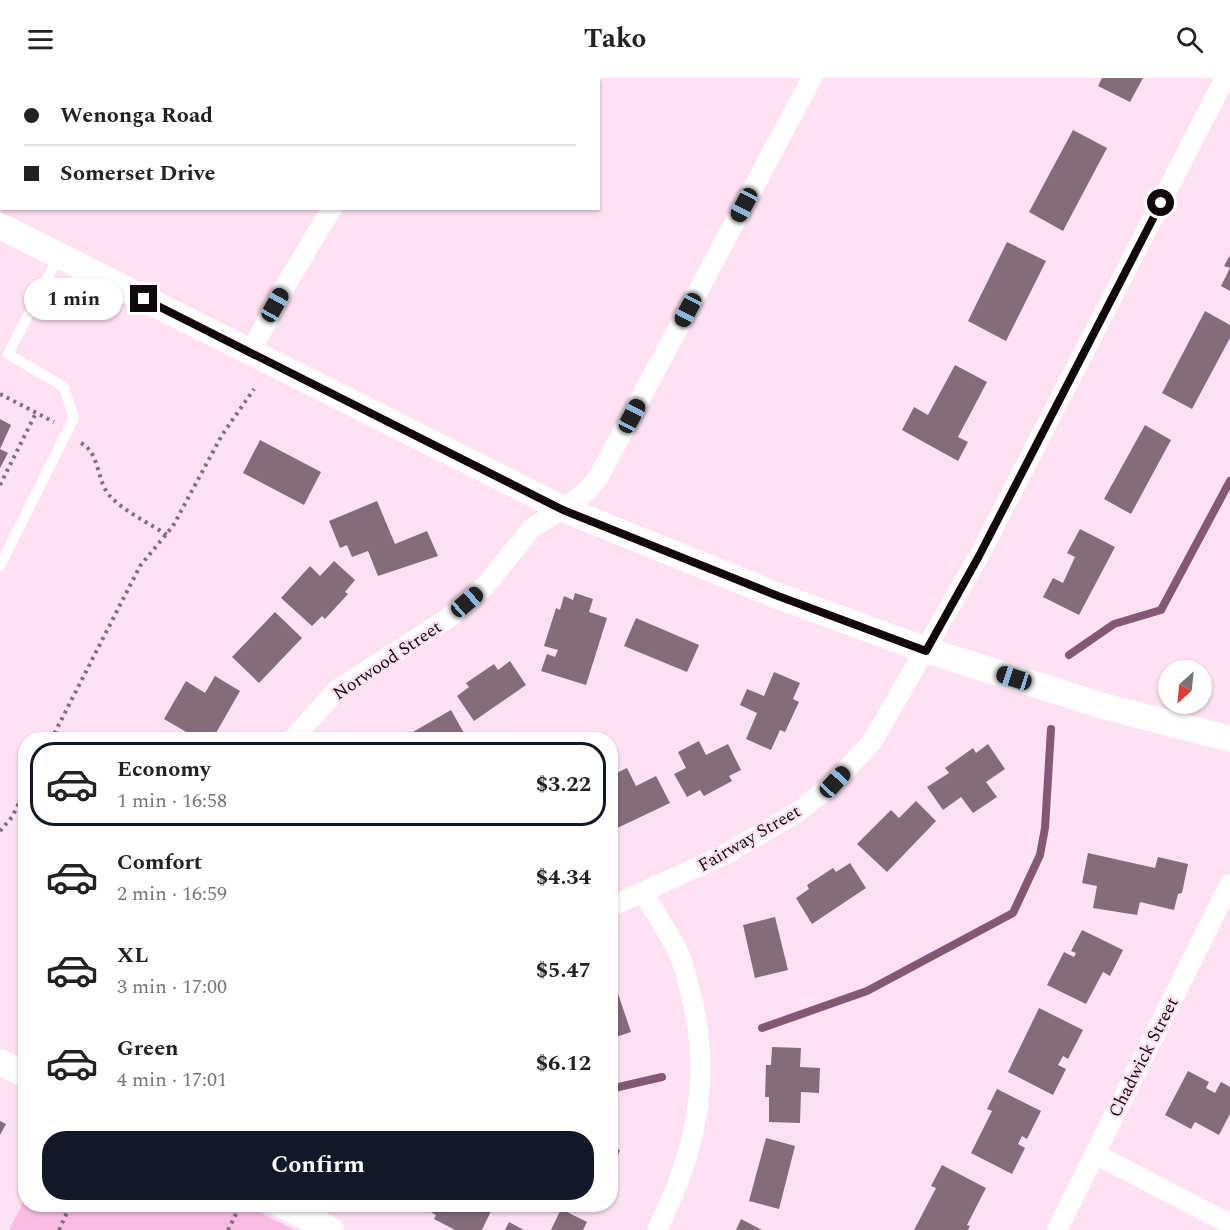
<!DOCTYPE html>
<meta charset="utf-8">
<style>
body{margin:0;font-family:Spectral,serif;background:#f6f6f6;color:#222;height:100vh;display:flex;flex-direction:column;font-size:22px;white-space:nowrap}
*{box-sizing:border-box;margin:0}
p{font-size:20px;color:#767676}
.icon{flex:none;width:33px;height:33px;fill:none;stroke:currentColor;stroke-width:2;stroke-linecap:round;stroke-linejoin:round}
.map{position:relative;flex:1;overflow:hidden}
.drawer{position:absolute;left:18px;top:654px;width:600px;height:480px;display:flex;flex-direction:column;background:#fff;border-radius:24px;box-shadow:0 2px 4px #0004}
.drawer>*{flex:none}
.banner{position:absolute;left:0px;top:0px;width:600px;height:132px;box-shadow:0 2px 4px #0004;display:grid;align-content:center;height:132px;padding:0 24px;background:#fff}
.needle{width:39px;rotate:207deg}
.controls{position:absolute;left:1158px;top:582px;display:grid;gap:12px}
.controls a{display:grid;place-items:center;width:54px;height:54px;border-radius:50%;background:#fff;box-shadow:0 2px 4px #0004;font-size:30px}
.end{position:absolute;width:27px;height:27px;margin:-14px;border:8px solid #11080e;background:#fff;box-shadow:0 0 0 3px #fff}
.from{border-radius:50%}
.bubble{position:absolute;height:42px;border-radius:21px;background:#fff;box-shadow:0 2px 4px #0004;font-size:20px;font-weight:700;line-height:42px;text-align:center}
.car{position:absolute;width:18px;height:36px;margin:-18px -9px;border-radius:8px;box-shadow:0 0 4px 2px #0007;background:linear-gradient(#222 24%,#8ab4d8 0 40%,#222 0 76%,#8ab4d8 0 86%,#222 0)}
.banner b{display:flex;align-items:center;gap:21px;height:57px;font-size:22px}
.banner b+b{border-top:2px solid #e0e0e0}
.banner i{width:15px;height:15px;background:#222}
ul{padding:10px 0 0;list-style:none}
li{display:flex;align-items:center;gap:18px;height:84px;margin:0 12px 9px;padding:0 12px;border:3px solid transparent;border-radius:24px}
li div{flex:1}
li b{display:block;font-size:22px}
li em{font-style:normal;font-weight:700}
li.on{border-color:#111827}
li>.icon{width:54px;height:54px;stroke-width:1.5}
.primary-button{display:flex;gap:12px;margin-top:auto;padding:12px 24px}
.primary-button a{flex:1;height:69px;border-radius:24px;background:#111827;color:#fff;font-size:24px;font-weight:700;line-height:69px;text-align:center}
header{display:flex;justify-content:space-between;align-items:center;height:78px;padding:0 24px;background:#fff;font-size:27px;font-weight:700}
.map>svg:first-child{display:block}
.green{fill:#fbbce4}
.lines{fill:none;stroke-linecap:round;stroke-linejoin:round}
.stream{stroke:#845875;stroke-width:8}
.building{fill:#846c7b}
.path{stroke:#816f7a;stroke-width:4;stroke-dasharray:3 4.5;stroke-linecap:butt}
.service{stroke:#fff;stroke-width:10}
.minor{stroke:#fff;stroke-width:20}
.tertiary{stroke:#fff;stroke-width:26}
.route{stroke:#11080e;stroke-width:8}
.labels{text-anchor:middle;stroke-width:5;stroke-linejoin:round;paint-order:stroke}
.street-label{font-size:18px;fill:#11080e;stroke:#fee2f3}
</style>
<header><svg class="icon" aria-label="menu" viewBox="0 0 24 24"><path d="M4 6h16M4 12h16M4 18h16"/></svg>Tako<svg class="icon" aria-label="search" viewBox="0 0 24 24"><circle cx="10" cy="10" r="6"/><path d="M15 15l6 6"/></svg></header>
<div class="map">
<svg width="1230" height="1152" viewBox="0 0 1230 1152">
<rect width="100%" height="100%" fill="#fee2f3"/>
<!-- green -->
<polygon class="green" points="25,1121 26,1126 245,1127 295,1152 9,1152"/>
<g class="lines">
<!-- stream -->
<g class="stream">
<polyline points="1069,577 1114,546 1161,532 1230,403"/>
<polyline points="762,950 867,913 1013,835 1040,777 1045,750 1051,651"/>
<polyline points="610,1011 662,999"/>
</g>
</g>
<!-- building -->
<g class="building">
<polygon points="1102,0 1143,0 1130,24 1098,8"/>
<polygon points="1073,52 1107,70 1063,153 1029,134"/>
<polygon points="1007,164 1046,183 1006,263 968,243"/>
<polygon points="1230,177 1230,213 1221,208 1230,190 1224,188"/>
<polygon points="1205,233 1230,247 1230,260 1192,331 1162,315"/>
<polygon points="955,287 987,304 958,359 968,364 958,383 902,352 914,329 928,337"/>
<polygon points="0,341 11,347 0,371"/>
<polygon points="1145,347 1171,362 1131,436 1104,421"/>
<polygon points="260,362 321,394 304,427 243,395"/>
<polygon points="0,371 8,375 0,390"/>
<polygon points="377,423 395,466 427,453 438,478 378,498 368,473 352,479 347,467 340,470 329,443"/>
<polygon points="1080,451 1115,469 1079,537 1043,519 1053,500 1063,505 1075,479 1067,475"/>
<polygon points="334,483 355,502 345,514 348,516 325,541 322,538 312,548 281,520 310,488 320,498"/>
<polygon points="575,515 593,521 589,534 607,540 586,607 541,593 547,576 555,579 558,572 544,568 556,530 560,532 564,518 573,522"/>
<polygon points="275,534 302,560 259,605 232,579"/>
<polygon points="636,540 699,567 687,594 624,568"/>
<polygon points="510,583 526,607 474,643 457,618 469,609 466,605 494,586 498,592"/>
<polygon points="774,594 800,605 793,621 799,624 785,654 780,652 771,672 746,661 757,635 740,627 747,611 764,618"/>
<polygon points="215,598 240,613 212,662 200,662 164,641 186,603 205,615"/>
<polygon points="451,632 465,657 458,662 399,662"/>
<polygon points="699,663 706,677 728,666 741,692 729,698 732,703 704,718 700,712 687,719 674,696 686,690 678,674"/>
<polygon points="988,666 1005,691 986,704 997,719 973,735 961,719 943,732 927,709 949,695 945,690 973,670 976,675"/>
<polygon points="627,690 636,708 656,698 670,725 613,752 610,698"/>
<polygon points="916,723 936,743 887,794 857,766 891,732 899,740"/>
<polygon points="1088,775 1155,790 1158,779 1188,786 1182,815 1178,816 1174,832 1140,824 1137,837 1093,830 1097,808 1082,805"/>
<polygon points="850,785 866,810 812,846 796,820 809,811 807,807 833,790 836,794"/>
<polygon points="775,839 788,892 755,900 743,847"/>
<polygon points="1082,852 1123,872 1110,898 1103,894 1086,926 1047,907 1064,874 1074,879 1076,875 1071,873"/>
<polygon points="614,904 631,954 610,961 610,905"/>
<polygon points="1039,930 1083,952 1068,981 1063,978 1058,987 1066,991 1053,1017 1008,994"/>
<polygon points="772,969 801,970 800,989 820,990 819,1015 801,1014 800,1045 769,1044 769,1019 765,1019 766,987 771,987"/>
<polygon points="1188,993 1209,1004 1206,1010 1215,1015 1221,1004 1230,1009 1230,1036 1219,1057 1195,1044 1191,1051 1165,1037"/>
<polygon points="997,1011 1041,1033 1027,1061 1022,1058 1018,1066 1025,1070 1012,1096 971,1075 992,1033 987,1031"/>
<polygon points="0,1043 6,1046 0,1057"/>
<polygon points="766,1060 795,1068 779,1131 749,1123"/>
<polygon points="610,1068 620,1072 614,1086 618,1088 610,1105"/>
<polygon points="942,1087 986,1110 967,1147 970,1148 968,1152 914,1152 936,1110 931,1108"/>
<polygon points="425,1126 478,1126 491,1133 482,1152 455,1152 434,1141 436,1137 423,1130"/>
<polygon points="561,1131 587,1144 583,1152 551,1152"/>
<polygon points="741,1141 762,1152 736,1152"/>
<polygon points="509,1144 524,1152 505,1152"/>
</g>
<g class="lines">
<!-- path -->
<g class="path">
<polyline points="0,316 54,344"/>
<path d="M81 365C100 375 96 401 109 417 123 433 149 445 167 457"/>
<polyline points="0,407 36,335"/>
<polyline points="51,662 140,488 173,448 222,357 254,311"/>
<polyline points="0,753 12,739 26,711"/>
<polyline points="59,1152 71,1126"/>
<polyline points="228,1152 241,1126"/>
</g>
<!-- service -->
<polyline class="service" points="0,488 74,340 64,309 8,276 59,178"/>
<!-- minor -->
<g class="minor">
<polyline points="409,2 409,0"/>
<polyline points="250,275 286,207 332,130"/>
<polyline points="292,662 337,612 450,539 485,508 532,450 563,431 587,413 598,400 812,0"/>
<path d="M643 815C656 836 670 856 680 878 685 889 687 902 690 913 713 998 696 1075 657 1152"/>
<polyline points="610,829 726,776 798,734 835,704 872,664 979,478 1225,0"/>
<polyline points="1095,1076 1230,1146"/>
<polyline points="1057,1152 1230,806"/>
</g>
<!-- tertiary -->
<g class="tertiary">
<polyline points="0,148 563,431 778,518 926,572 1103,628 1230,661"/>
<polyline points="0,984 26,997"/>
<polyline points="280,1126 331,1152"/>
</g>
</g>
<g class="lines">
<!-- route -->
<polyline class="route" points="144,221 563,432 778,518 926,573 979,478 1161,125"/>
</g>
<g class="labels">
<!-- street labels -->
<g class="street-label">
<text transform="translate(387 582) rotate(-34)" y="6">Norwood Street</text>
<text transform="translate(749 760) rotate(-30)" y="6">Fairway Street</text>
<text transform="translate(1143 979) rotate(-63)" y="6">Chadwick Street</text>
</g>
</g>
</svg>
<div class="controls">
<a><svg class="needle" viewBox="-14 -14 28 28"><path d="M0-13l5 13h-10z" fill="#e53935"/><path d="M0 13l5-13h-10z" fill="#767676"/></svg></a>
</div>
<i class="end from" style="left:1161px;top:125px"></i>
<i class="end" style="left:144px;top:221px"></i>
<div class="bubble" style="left:24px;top:200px;width:99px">1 min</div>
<i class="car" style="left:744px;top:127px;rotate:208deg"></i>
<i class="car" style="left:275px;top:227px;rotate:29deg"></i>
<i class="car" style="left:688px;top:232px;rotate:208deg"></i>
<i class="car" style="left:632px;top:338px;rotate:28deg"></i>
<i class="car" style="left:467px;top:524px;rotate:49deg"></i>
<i class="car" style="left:1014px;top:600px;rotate:288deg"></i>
<i class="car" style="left:835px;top:704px;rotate:43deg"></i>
<div class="banner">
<b><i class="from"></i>Wenonga Road</b>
<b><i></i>Somerset Drive</b>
</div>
<section class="drawer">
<ul>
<li class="on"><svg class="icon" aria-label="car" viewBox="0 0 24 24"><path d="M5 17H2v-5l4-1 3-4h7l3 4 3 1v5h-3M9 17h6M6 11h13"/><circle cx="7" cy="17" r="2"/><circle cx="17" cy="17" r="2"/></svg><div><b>Economy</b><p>1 min · 16:58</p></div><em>$3.22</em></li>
<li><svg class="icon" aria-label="car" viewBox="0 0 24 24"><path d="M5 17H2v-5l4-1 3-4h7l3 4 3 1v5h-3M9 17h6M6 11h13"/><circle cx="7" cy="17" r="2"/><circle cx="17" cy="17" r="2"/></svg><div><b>Comfort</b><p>2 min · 16:59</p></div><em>$4.34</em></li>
<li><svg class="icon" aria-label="car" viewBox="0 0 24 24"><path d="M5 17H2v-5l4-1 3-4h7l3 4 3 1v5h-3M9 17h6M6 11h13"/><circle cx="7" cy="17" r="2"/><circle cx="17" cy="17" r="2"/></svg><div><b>XL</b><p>3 min · 17:00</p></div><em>$5.47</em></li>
<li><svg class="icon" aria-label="car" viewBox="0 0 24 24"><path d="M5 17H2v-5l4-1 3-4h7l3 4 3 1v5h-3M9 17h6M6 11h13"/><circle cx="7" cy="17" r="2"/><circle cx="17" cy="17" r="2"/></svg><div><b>Green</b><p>4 min · 17:01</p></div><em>$6.12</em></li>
</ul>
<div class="primary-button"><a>Confirm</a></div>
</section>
</div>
